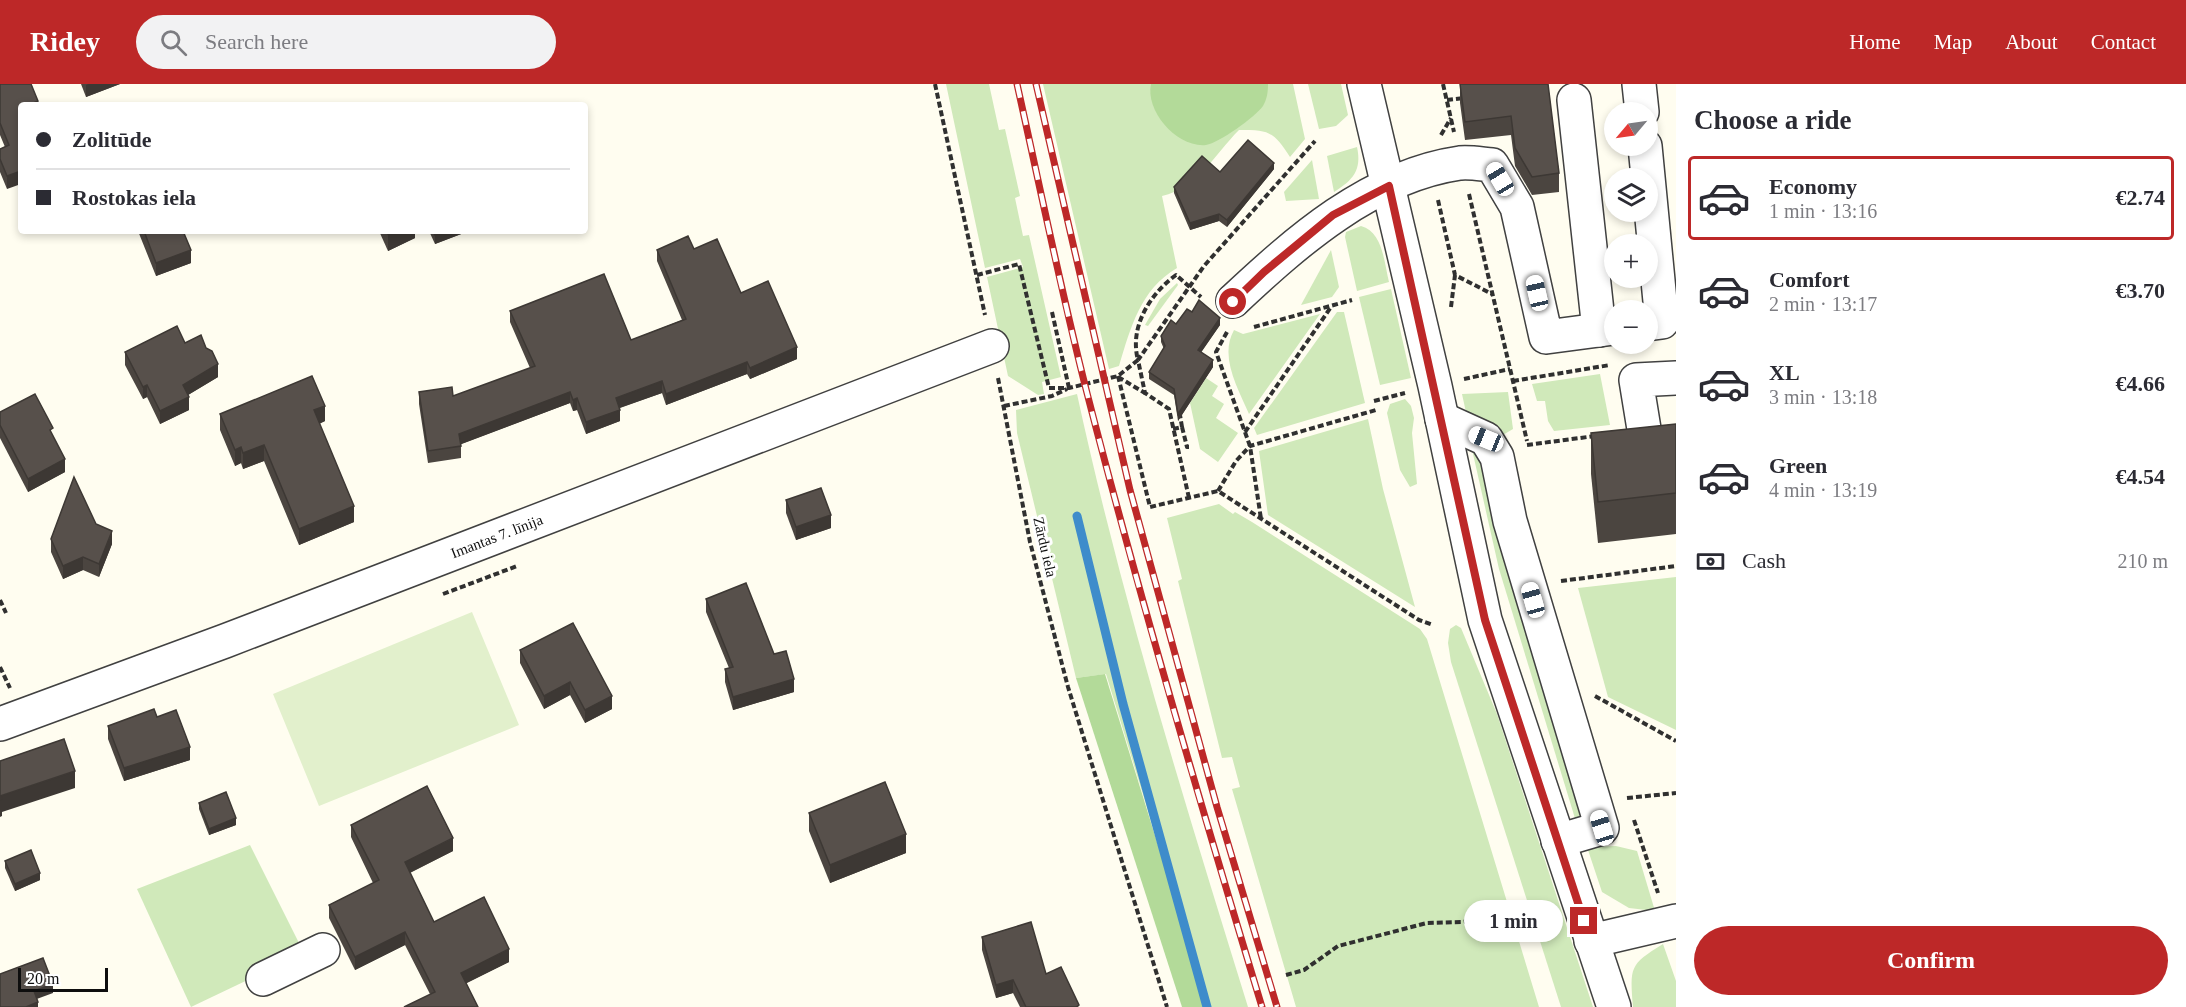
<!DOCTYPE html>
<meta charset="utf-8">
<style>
body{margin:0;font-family:"Times New Roman",serif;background:#f2f2f3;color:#2b2b33;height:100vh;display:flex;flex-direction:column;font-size:22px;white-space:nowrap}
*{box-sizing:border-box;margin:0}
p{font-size:20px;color:#7c7c81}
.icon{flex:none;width:33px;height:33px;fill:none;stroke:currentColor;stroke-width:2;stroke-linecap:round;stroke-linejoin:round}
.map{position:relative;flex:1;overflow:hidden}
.details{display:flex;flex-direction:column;background:#fff;width:510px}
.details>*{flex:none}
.top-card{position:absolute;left:18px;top:18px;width:570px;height:132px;border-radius:6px;box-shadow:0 3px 9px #0003;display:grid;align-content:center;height:132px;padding:0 18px;background:#fff}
.needle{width:39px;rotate:241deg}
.fabs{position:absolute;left:1604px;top:18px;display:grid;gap:12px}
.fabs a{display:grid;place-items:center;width:54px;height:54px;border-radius:50%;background:#fff;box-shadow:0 3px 9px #0003;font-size:30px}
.scale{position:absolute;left:18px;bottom:15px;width:90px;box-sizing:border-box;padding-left:6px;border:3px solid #0e0e0e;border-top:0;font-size:16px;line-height:21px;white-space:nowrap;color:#0e0e0e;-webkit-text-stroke:4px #fff;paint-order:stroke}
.end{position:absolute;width:27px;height:27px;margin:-14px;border:8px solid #bd2828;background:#fff;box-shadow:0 0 0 3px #fff}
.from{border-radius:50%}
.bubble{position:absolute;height:42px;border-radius:21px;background:#fff;box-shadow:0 3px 9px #0003;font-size:20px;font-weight:800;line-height:42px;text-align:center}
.car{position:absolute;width:18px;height:36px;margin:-18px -9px;border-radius:8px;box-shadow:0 0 4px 2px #0007;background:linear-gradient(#fff 24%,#345 0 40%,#fff 0 76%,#345 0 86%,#fff 0)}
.top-card b{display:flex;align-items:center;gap:21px;height:57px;font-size:22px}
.top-card b+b{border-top:2px solid #e1e1e2}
.top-card i{width:15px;height:15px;background:#2b2b33}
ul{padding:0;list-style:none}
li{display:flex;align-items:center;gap:18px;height:84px;margin:0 12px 9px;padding:0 6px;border:3px solid transparent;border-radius:6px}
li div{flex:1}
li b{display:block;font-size:22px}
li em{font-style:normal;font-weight:800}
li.active{border-color:#bd2828}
li>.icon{width:54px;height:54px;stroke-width:1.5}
h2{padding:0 18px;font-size:27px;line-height:72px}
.pay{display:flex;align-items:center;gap:15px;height:66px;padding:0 18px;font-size:22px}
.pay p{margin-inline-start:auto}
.cta{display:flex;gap:12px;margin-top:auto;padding:12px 18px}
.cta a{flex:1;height:69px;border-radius:36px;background:#bd2828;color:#fff;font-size:24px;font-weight:800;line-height:69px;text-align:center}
header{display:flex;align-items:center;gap:36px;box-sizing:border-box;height:84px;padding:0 30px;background:#bd2828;color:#fff}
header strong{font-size:28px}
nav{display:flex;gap:33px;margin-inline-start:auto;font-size:21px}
.search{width:420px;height:54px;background:#f2f2f3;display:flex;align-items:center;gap:15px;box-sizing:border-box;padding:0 21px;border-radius:33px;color:#7c7c81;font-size:22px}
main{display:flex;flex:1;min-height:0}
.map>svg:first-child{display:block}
.green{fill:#d0e9ba}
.forest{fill:#b3da99}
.pitch{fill:#e2f0cc}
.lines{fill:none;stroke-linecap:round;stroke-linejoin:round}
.stream{stroke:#3e8ccb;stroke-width:9}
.minor-casing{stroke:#414141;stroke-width:36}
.path{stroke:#303030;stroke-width:4;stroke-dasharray:6 3;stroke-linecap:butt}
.minor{stroke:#fff;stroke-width:33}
.rail-casing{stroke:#bd2828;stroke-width:7}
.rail{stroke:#fff;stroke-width:4.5;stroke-dasharray:14;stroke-linecap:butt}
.wall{fill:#4b4540}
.shaded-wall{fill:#3d3834}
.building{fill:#57504b;stroke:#3d3834;stroke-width:1.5}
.route{stroke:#bd2828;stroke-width:8}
.labels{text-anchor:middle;stroke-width:6;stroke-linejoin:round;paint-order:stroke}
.street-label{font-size:15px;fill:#0e0e0e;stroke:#fff}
</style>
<header>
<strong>Ridey</strong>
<div class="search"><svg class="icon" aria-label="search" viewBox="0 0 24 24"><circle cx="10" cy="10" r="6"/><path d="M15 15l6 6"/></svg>Search here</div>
<nav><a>Home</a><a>Map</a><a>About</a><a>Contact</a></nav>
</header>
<main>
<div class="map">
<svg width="1676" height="923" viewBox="0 0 1676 923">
<rect width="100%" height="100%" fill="#fffdf0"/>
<!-- green -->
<g class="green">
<polygon points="946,0 989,0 999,46 1005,45 1020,112 1015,114 1023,152 1029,151 1061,293 1042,298 1044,310 1038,311 1008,292 987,193 1023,183 1020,175 985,184"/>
<path d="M1043 0H1293L1305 55 1290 73C1273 47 1269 46 1239 46 1215 70 1198 104 1162 112L1177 184C1140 206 1131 243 1119 282L1109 285Z"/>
<polygon points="1308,0 1341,0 1348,31 1336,42 1319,45"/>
<path d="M1357 63C1362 86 1353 96 1334 108L1327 72Z"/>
<polygon points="1312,76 1319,115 1286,117 1284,108"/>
<path d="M1361 142C1383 148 1384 178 1389 198L1357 207 1345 153 1346 148Z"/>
<polygon points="1331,166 1339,203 1332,213 1301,221"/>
<polygon points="1177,199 1178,201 1148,242 1145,241 1160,215"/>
<polygon points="1391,205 1411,294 1380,301 1359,213"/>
<polygon points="1337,228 1344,228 1365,319 1257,351 1254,344"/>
<path d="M1320 230 1249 330C1238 304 1219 273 1234 246L1243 250Z"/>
<polygon points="1600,290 1610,341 1554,347 1548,337 1545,317 1537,317 1532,300"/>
<polygon points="1206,294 1218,302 1212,312 1224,320 1216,334 1238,349 1218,378 1200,365 1190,319"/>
<polygon points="1508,308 1513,345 1496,355 1467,333 1462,310"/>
<path d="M1077 310C1122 517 1185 720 1248 923H1208L1106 590 1076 594 1017 349 1016 326Z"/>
<polygon points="1405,315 1411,322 1414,334 1412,349 1417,400 1410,403 1400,386 1387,329 1390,320"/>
<polygon points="1368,335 1383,405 1415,523 1268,431 1259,367"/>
<polygon points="1471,361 1488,375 1591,736 1577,741 1499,485"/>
<polygon points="1219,420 1233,430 1235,428 1252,438 1420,545 1427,555 1539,923 1296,923 1232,705 1240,703 1232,673 1222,674 1178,497 1182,495 1167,434"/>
<polygon points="1676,493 1676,646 1608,613 1578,504"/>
<polygon points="1456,541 1461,544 1497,630 1593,923 1561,923 1451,578 1448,559 1450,545"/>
<polygon points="250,761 304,869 191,923 137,805"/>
<polygon points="1616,762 1637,767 1655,827 1629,824 1602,808 1587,763"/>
<path d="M1663 860 1676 897V923H1633C1630 883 1629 881 1663 860Z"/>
</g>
<!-- forest -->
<g class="forest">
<path d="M1151 0H1268C1268 8 1267 15 1263 22 1255 33 1219 59 1206 61 1177 64 1145 27 1151 0Z"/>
<polygon points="1105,590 1208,923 1182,923 1076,594"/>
</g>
<!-- pitch -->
<polygon class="pitch" points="472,528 519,641 319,722 273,610"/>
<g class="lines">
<!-- stream -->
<polyline class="stream" points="1077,432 1123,620 1207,923"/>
<!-- minor casing -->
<g class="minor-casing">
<g id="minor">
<polyline points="1364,0 1435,302 1485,536 1614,923"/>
<polyline points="1639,0 1642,28"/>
<polyline points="1574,16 1599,246"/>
<polyline points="1645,62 1662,238 1647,240"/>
<path d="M1233 217C1296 158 1370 92 1460 79 1470 78 1481 80 1492 81L1517 123 1546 253 1614 244"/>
<polyline points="1442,335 1486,355 1497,373 1510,437 1602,744 1558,757"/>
<polyline points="1644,345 1636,296 1676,294"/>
<path id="s1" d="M0 640 225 557 992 262"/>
<polyline points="1591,857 1676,837"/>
<polyline points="263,895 323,866"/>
</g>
</g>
<!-- path -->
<g class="path">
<polyline points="935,0 985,231"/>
<polyline points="1443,0 1454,48"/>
<polyline points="1447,16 1464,14"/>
<polyline points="1441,51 1451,34"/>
<polyline points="1469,110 1527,357"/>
<polyline points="1438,116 1455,191 1492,210"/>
<path d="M977 191 1019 180 1049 304H1069L1118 292 1138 276C1129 243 1150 210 1176 191L1201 213"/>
<polyline points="1451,223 1455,191"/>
<polyline points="1052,228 1069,304"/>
<polyline points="1254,243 1352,216"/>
<polyline points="1227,248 1216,268 1250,362 1261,435"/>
<polyline points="1118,292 1150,423 1218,407 1419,536 1433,541"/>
<polyline points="1118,293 1145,309"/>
<polyline points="998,294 1030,458 1068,603 1167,923"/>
<polyline points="1464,295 1510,285"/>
<polyline points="1513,297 1610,281"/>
<polyline points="1374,317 1405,309"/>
<polyline points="1004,322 1052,312 1067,305"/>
<polyline points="1182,343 1187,363 1189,363"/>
<polyline points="1173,345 1182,343 1180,331"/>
<polyline points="1245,348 1331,223"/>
<polyline points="1527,361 1595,352"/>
<polyline points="1218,407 1236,377 1250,362 1376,326"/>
<polyline points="1189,414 1169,325 1145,309 1138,276 1204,182 1315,57"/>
<polyline points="1561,497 1676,482"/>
<polyline points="443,510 517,482"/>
<polyline points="0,516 6,529"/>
<polyline points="0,583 10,604"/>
<polyline points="1595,612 1676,657"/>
<polyline points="1627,714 1676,709"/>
<polyline points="1634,736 1658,809"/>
<polyline points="1286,891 1304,886 1338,862 1427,839 1462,838 1526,829"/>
</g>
<!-- minor -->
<use href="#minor" class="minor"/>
<!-- rail casing -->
<g class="rail-casing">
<g id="rail">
<path d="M1017 0C1040 103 1061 207 1087 309 1140 515 1200 719 1262 923"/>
<polyline points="1036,0 1130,406 1217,723 1277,923"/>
</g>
</g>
<!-- rail -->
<use href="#rail" class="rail"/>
</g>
<!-- wall -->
<g class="wall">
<polygon points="0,0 38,21 21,21 7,105 0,88 0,65 5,63 0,51"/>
<polygon points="81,0 120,0 86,13"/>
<polygon points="1460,0 1548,0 1559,89 1559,108 1532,111 1515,82 1511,51 1465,56 1460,19"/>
<polygon points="1274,85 1227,143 1219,137 1190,146 1174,109 1174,103 1220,88"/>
<polygon points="138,147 183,147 191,179 156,192"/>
<polygon points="379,147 415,147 415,154 388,167"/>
<polygon points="429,147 469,147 435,160"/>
<polygon points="694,165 741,209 797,275 750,295 747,290 666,321 662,309 620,324 620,337 586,350 577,326 573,327 570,319 461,360 461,374 428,379 419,320 419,308 453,312 530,284 510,238 510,227 631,256 682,236 657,177 657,166"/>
<polygon points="1192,228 1220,241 1201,268 1213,283 1178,337 1174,311 1149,295 1149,288 1164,265 1161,258 1161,252"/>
<polygon points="185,259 218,293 188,311 189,326 160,340 147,313 143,315 125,281 125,268"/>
<polygon points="0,328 53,352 65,388 28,408 0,354"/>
<polygon points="220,330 325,337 319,340 354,438 299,461 264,377 243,385 241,379 235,382 220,346"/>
<polygon points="1676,340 1676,450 1598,459 1591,390 1591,349"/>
<polygon points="786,416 831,444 796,456 786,429"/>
<polygon points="96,440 112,460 99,493 83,486 63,495 51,468 51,455"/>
<polygon points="706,515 774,570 794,608 733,626 725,598 725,585 729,584 706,528"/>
<polygon points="520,566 612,625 585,639 570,611 544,625 520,579"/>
<polygon points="157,633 190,676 124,697 108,655 108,642"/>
<polygon points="199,719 236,741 209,751 199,725"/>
<polygon points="809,729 906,769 830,799 809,747"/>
<polygon points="351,741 453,767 410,789 434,838 509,878 466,899 430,910 405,861 355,886 329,834 329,821 373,799 351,753"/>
<polygon points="5,777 40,796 15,807 5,784"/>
<polygon points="982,853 1079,923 1020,923 1013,909 996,914 982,866"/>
</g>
<!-- shaded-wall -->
<g class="shaded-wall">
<polygon points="88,0 120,0 86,13 86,1"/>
<polygon points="38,17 38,21 29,21"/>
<polygon points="1274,79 1274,85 1227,143 1227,136"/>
<polygon points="21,87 21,100 7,105 7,92"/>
<polygon points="1219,130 1219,137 1190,146 1190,139"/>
<polygon points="394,147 415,147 415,154 388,167 388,150"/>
<polygon points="445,147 469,147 435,160 435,151"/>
<polygon points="191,166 191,179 156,192 156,179"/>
<polygon points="1220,234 1220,241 1198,273 1198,266"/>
<polygon points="797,263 797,275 750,295 750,284"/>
<polygon points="1213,276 1213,283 1178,337 1178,330"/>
<polygon points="747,278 747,290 666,321 666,310"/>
<polygon points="218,280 218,293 183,314 183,301"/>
<polygon points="662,297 662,309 616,325 616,314"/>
<polygon points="147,301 147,313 143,315 143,303"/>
<polygon points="570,308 570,319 459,361 459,350"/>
<polygon points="189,313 189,326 160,340 160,327"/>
<polygon points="577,314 577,326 573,327 573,316"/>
<polygon points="325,322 325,337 314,342 314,326"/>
<polygon points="620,326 620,337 586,350 586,338"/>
<polygon points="264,361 264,377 243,385 243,369"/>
<polygon points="241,363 241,379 235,382 235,366"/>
<polygon points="65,375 65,388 28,408 28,395"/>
<polygon points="354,422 354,438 299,461 299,445"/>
<polygon points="831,431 831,444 796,456 796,443"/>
<polygon points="112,447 112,460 99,493 99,480"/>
<polygon points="83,473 83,486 63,495 63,482"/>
<polygon points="794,595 794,608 733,626 733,613"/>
<polygon points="570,598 570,611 544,625 544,612"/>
<polygon points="612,612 612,625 585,639 585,626"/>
<polygon points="190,663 190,676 124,697 124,684"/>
<polygon points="75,687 75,704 2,728 2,732 0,733 0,712"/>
<polygon points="236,734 236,741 209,751 209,745"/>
<polygon points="906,750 906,769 830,799 830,781"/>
<polygon points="453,754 453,767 405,791 405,778"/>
<polygon points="40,789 40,796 15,807 15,800"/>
<polygon points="405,848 405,861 355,886 355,873"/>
<polygon points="509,865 509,878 461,902 461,889"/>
<polygon points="1013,896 1013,909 996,914 996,901"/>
<polygon points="53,900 53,909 34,916 34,907"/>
<polygon points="38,918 38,923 26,923"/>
</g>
<!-- building -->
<g class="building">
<polygon points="0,0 31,0 38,17 29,21 21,21 21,87 7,92 0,75 0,65 9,61 0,39"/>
<polygon points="1460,0 1548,0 1559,89 1532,93 1515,64 1511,32 1465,38"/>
<polygon points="1248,56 1274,79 1227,136 1219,130 1190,139 1174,103 1202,72 1220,88"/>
<polygon points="144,147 183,147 191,166 156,179"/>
<polygon points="386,147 394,147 388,150"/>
<polygon points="433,147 445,147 435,151"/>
<polygon points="688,152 694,165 717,155 741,209 768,197 797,263 750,284 747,278 666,310 662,297 616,314 620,326 586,338 577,314 573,316 570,308 459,350 461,362 428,367 419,308 452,303 453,312 535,282 510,227 604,190 631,256 686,235 657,166"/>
<polygon points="1199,216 1220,234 1198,266 1213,276 1178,330 1174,305 1149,288 1165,262 1161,252 1171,236 1176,240 1187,225 1192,228"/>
<polygon points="177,242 185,259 201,251 206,264 212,267 218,280 183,301 189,313 160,327 147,301 143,303 125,268"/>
<polygon points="312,292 325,322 314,326 354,422 299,445 264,361 243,369 241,363 235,366 220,330"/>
<polygon points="35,310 53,344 50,346 65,375 28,395 0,341 0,328"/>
<polygon points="1676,340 1676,409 1598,418 1591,349"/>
<polygon points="74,393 96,440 112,447 99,480 83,473 63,482 51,455"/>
<polygon points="821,404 831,431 796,443 786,416"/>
<polygon points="746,499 774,570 786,567 794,595 733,613 725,585 733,583 706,515"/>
<polygon points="573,539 612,612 585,626 570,598 544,612 520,566"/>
<polygon points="154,625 157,633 176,626 190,663 124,684 108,642"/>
<polygon points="64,655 75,687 0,712 2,715 0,716 0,677"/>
<polygon points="885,698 906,750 830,781 809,729"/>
<polygon points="427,702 453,754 405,778 434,838 484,813 509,865 461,889 478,923 404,923 435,908 405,848 355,873 329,821 379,796 351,741"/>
<polygon points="226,708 236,734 209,745 199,719"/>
<polygon points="31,766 40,789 15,800 5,777"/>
<polygon points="1031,838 1046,890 1061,883 1079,921 1076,923 1026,923 1013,896 996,901 982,853"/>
<polygon points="43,874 53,900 34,907 38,918 26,923 0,923 0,890"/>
</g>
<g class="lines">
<!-- route -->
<polyline class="route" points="1233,218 1264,188 1333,131 1389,102 1485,536 1584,837"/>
</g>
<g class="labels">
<!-- street labels -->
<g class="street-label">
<text dy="5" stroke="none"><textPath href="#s1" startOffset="531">Imantas 7. līnija</textPath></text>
<text transform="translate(1045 463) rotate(77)" y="5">Zārdu iela</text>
</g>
</g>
</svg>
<div class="fabs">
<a><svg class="needle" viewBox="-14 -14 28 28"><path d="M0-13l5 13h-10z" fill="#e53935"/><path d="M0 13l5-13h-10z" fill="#7c7c81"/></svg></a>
<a><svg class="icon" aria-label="layers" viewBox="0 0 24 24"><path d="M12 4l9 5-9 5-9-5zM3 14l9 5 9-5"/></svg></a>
<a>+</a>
<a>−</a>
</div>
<div class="scale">20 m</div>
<i class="end from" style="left:1233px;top:218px"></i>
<i class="end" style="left:1584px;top:837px"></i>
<div class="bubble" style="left:1464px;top:816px;width:99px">1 min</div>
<i class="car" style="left:1500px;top:95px;rotate:329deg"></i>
<i class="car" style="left:1537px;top:209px;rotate:347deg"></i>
<i class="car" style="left:1486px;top:355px;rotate:292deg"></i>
<i class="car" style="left:1533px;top:516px;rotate:344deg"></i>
<i class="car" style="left:1602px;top:744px;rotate:343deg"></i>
<div class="top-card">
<b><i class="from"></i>Zolitūde</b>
<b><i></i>Rostokas iela</b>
</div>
</div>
<section class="details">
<h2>Choose a ride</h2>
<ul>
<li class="active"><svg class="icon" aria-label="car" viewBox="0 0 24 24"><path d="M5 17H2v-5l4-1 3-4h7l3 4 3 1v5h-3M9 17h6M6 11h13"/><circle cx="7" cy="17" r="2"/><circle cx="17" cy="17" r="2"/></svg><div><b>Economy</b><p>1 min · 13:16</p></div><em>€2.74</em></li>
<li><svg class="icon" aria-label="car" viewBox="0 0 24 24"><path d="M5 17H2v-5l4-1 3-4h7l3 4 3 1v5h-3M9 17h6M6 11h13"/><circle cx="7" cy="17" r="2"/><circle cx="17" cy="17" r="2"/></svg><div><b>Comfort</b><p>2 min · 13:17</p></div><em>€3.70</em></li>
<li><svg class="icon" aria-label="car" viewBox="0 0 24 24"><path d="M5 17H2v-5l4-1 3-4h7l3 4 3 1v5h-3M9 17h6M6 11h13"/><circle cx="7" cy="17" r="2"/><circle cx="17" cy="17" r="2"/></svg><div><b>XL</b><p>3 min · 13:18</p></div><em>€4.66</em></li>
<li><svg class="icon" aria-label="car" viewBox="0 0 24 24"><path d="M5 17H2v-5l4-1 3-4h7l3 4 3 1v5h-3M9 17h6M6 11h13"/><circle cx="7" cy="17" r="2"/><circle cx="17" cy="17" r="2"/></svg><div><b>Green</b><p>4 min · 13:19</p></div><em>€4.54</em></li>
</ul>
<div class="pay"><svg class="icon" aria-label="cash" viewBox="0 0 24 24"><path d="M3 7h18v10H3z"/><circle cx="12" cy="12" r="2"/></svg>Cash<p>210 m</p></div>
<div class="cta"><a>Confirm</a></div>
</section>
</main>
